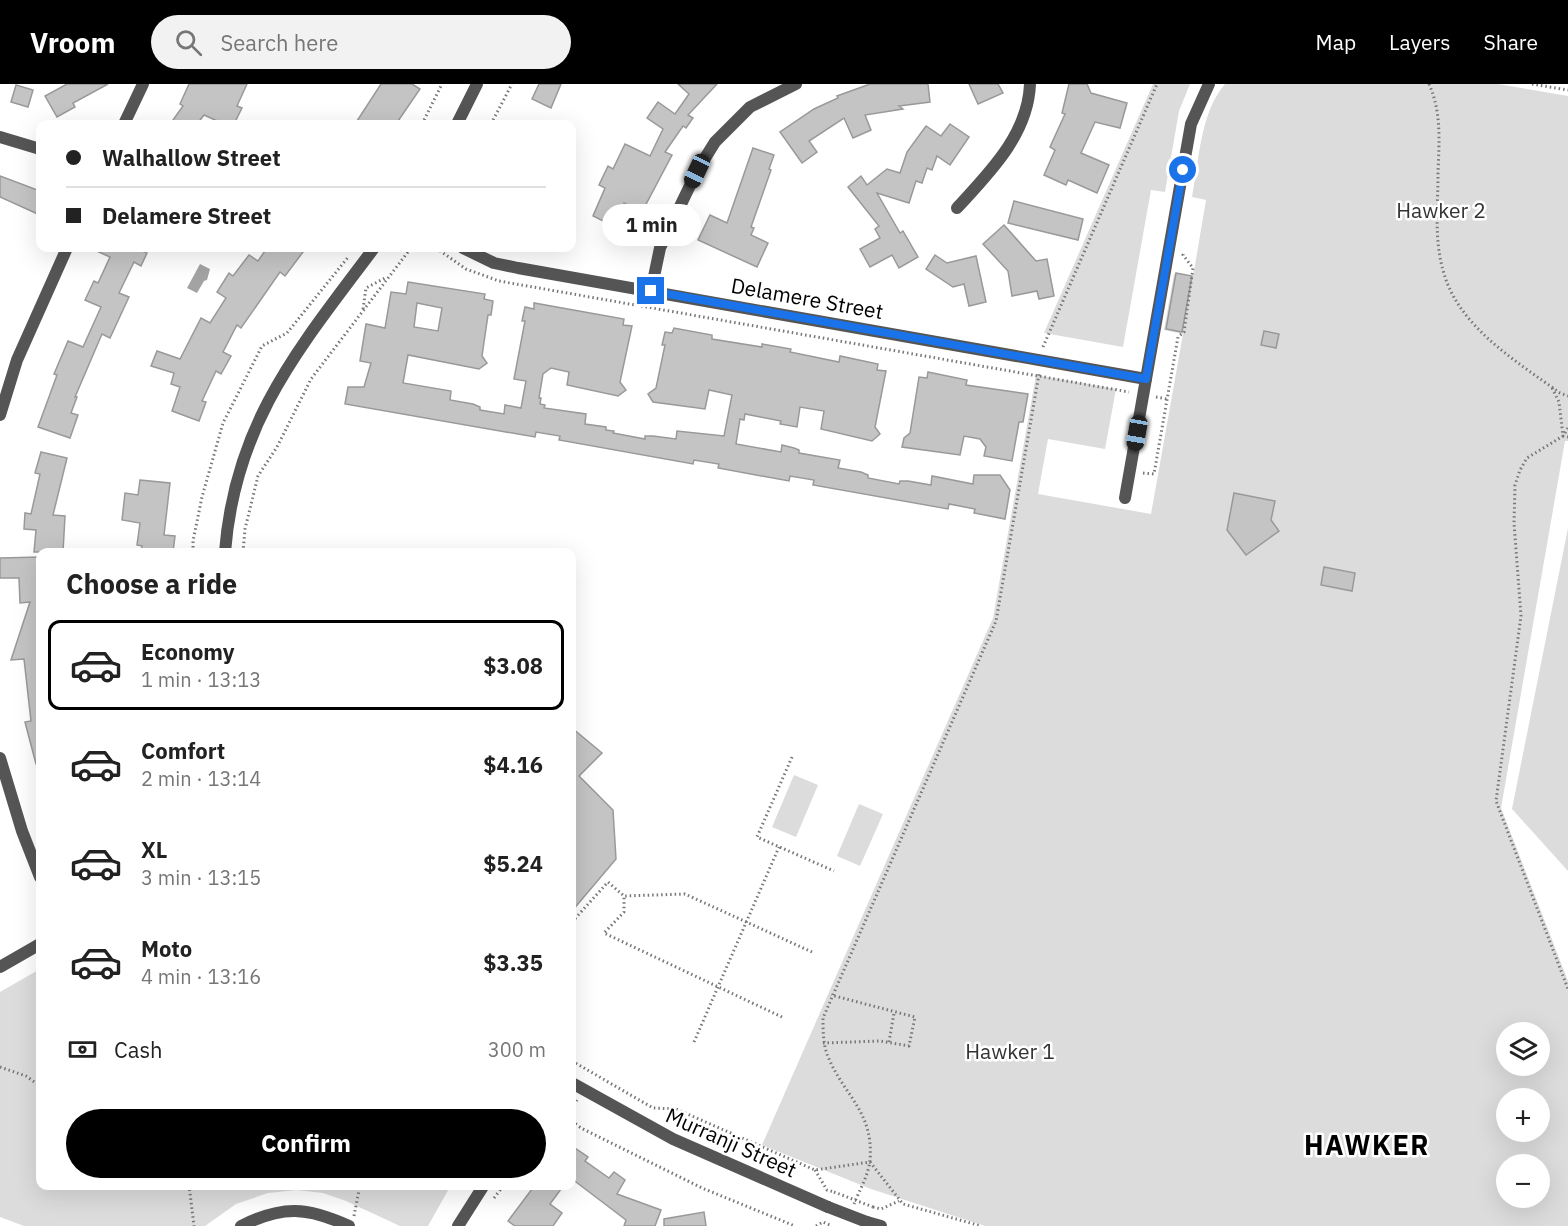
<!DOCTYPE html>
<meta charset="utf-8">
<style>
body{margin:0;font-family:"IBM Plex Sans",sans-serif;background:#f2f2f2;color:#222;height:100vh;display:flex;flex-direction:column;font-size:22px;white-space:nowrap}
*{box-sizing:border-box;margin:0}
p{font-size:20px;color:#767676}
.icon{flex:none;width:33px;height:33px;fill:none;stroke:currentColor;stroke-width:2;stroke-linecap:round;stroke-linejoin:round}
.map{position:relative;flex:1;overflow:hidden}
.details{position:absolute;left:36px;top:464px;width:540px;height:642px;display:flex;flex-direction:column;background:#fff;border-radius:12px;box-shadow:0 6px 24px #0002}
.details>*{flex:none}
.top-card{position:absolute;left:36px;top:36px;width:540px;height:132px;border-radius:12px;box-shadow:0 6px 24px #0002;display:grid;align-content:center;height:132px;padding:0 30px;background:#fff}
.tools{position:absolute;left:1496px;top:938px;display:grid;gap:12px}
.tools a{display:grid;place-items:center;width:54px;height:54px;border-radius:50%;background:#fff;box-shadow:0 6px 24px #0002;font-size:30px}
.end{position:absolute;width:27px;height:27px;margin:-14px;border:8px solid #1a73e8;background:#fff;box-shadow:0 0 0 3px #fff}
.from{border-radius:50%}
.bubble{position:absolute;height:42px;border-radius:21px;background:#fff;box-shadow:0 6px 24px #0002;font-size:20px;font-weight:700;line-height:42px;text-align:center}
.car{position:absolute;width:18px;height:36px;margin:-18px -9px;border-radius:8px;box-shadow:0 0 4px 2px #0007;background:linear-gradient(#222 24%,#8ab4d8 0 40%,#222 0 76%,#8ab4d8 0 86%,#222 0)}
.top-card b{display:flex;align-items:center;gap:21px;height:57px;font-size:22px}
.top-card b+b{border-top:2px solid #e0e0e0}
.top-card i{width:15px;height:15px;background:#222}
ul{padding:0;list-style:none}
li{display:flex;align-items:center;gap:18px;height:90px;margin:0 12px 9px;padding:0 18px;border:3px solid transparent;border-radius:12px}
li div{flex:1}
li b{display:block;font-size:22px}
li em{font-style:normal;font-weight:700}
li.active{border-color:#000}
li>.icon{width:54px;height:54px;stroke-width:1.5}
h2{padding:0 30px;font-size:27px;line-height:72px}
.pay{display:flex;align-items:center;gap:15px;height:66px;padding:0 30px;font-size:22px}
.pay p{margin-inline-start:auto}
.cta{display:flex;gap:12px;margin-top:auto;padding:12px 30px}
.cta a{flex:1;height:69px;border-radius:36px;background:#000;color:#fff;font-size:24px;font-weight:700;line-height:69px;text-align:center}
header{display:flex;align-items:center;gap:36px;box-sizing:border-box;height:84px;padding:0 30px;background:#000;color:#fff}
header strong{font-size:28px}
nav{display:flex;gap:33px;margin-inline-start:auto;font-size:21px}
.search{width:420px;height:54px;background:#f2f2f2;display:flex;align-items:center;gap:15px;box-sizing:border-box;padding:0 21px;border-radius:33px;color:#767676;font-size:22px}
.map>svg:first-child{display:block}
.green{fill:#dcdcdc;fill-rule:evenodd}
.water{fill:#a3a3a3}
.building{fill:#c4c4c4;stroke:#999;stroke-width:1.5;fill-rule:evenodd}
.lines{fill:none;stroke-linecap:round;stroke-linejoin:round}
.path{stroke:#777;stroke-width:3;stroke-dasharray:1.5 3;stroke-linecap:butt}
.minor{stroke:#555;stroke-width:12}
.tertiary{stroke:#555;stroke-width:12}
.path-bridge{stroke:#777;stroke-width:3;stroke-dasharray:1.5 3;stroke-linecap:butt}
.tertiary-bridge{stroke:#555;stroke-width:12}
.route{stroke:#1a73e8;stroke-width:8}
.labels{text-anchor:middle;stroke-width:5;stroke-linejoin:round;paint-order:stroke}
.park-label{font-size:21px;fill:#333;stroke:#fff}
.street-label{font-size:21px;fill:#000;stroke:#fff}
.district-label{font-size:27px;font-weight:bold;letter-spacing:1.5px;fill:#000;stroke:#fff}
</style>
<header>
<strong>Vroom</strong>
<div class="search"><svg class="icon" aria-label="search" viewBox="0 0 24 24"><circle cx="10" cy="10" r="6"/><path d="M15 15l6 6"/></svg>Search here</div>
<nav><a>Map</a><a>Layers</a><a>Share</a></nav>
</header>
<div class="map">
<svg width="1568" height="1142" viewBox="0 0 1568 1142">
<rect width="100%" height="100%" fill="#fff"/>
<!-- green -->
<g class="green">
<polygon points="1153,0 1190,0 1179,27 1165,108 1151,106 1123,263 1044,249"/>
<path d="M1225 0H1498L1568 12V357H1565L1501 724 1568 897V1142H985L871 1105 762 1061 993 534 1036 291 1116 305 1105 365 1048 355 1038 410 1151 430 1183 250 1164 246 1174 190 1193 193 1206 116 1192 113C1199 77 1200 29 1225 0ZM1506 948H1539V981H1506ZM1506 1014H1539V1047H1506ZM1506 1080H1539V1113H1506Z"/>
<polygon points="1568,444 1568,787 1512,725"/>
<polygon points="794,691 818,701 796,753 772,743"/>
<polygon points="859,720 883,730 860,782 837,772"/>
<polygon points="40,885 40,1101 451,1101 428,1142 400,1142 346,1117 323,1109 297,1106 268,1109 236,1120 205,1142 24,1142 0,1133 0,908"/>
</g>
<!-- water -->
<polygon class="water" points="200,180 210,185 207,196 204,197 197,209 187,204"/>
<!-- building -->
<g class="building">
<polygon points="67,0 108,0 73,19 75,23 57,33 45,12"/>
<polygon points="189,0 247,0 237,22 242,24 234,40 224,40 204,31 197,40 179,40 173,36 183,22 180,20"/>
<polygon points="381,0 412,0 420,5 396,40 355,40"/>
<polygon points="539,0 561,0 551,24 532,15"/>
<polygon points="678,0 717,0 688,31 693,34 686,44 683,42 665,68 672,71 644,124 637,121 635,125 624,119 613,142 593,132 605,104 599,101 608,82 613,85 625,60 650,72 663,45 647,34 658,18 675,30 689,10"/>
<polygon points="870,0 928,0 930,18 899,22 903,25 865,31 871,46 853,54 844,34 809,57 817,68 802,79 780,48 814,25 838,14 837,12"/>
<polygon points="969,0 998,0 1003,9 978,20"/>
<polygon points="1069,0 1087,0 1091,9 1127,19 1120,44 1095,38 1081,69 1109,81 1097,109 1068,96 1066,101 1044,91 1055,66 1050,63 1065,30 1062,29"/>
<polygon points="16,1 33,6 28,23 11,18"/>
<polygon points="950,40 969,53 950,81 937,72 932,86 927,84 922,99 916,97 909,119 877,109 900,149 903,147 918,173 899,184 892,171 870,183 860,165 880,154 875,145 879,142 848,103 861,92 867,101 887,85 900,89 907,68 926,42 941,52"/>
<polygon points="753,64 774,71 769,85 771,86 751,143 754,144 751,151 768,159 757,183 698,156 710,131 727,139"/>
<polygon points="0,92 40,107 40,131 0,113"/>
<polygon points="1014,117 1083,135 1078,156 1008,139"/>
<polygon points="1004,141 1036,177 1047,175 1054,212 1039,215 1037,207 1012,212 1008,187 983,160"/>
<polygon points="90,164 136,164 147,169 141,182 134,178 119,209 129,213 110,254 102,250 75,313 77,313 71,329 78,331 70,354 38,343 57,291 54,290 68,257 83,263 101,223 85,216 94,197 98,199 110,173"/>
<polygon points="267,164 306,164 285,192 280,188 241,244 237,241 223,268 231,272 221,290 216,287 202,317 206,318 199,337 172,327 180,303 171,300 174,289 151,282 157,267 180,275 201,234 210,239 226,214 217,208 229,189 233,192 249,171 258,177"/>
<polygon points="935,171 947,179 976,172 986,218 969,222 964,200 953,203 926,185"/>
<polygon points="1176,189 1192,192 1182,248 1166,245"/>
<path d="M408 198 485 210 484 215 493 217 491 231H488L482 272 487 279 479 285 408 271 403 299 451 307 450 316 473 320 480 323V326L504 330 505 321 521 324 526 297 514 295 525 237H522L525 223 534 225V219L624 235 623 241 632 242 620 298 626 306 618 312 567 301 569 288 551 284 543 290 539 314H541L540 320 545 321 544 324 586 330 585 340 606 343V346L614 347 613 349 645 355V352H653L676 355 677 347 724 352 732 311 709 306 705 325 653 318 648 310 656 304 665 261H662L665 248 672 249 674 244 712 251V255L762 263V260L791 265 790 268 839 278 840 272 878 280 877 286 886 287 875 343 880 350 872 357 821 345 824 327 800 323 797 343 780 340 781 337 745 330 744 336 740 335 736 360 781 368 782 361 794 364 799 366V369L840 376 838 384 861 388 868 391V394L899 400 900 397H908L931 401 932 392 973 400 974 391H1000L1010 406 1005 435 974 429 975 425 949 420 948 425 813 401 814 396 790 392 789 397 718 384 719 380 694 376 693 380 559 356 560 352 536 348 535 353 345 320 348 303H364L371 279 360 277 366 240 385 244 391 208 406 210ZM417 219 442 224 438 247 414 243Z"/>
<polygon points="1264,247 1279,250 1276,264 1261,261"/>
<polygon points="928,288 967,296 966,301 1028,310 1023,338 1019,338 1012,377 984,372 986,363 980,355 964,352 960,371 902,363 904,354 910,349 919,293 927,294"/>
<polygon points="41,368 67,374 53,431 65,432 63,468 34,468 36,446 24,445 25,429 31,430 40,390 35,389"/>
<polygon points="140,396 170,399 164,451 175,452 173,468 141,468 142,462 137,461 140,439 122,436 125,409 138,411"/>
<polygon points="1234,409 1275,417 1271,436 1279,447 1246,471 1227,446"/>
<polygon points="40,473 40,680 36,680 25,638 31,637 24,575 11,576 30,518 20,519 19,494 0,494 0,474"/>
<polygon points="1324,483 1355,489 1352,507 1321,501"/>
<polygon points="572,644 602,669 579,692 613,726 616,775 572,827"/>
<polygon points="572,1062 588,1073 585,1077 609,1094 614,1088 625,1096 617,1110 661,1126 655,1142 624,1142 626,1136 572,1095"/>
<polygon points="535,1101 564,1101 550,1120 562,1129 553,1142 515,1142 508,1137"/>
<polygon points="704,1128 706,1142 664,1142 664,1135"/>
</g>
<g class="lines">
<!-- path -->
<g class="path">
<path d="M1429 0C1442 29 1439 59 1438 90 1438 121 1434 155 1443 186 1457 242 1516 277 1560 309L1568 312"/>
<polyline points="1532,0 1568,6"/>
<polyline points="422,40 442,0"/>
<polyline points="491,40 512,0"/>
<polyline points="436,164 466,185 499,197 1129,308"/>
<polyline points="363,225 366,204 387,193"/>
<polyline points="1043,263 1157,0"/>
<polyline points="1552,304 1559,318 1563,352 1568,353"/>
<polyline points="1156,313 1167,315"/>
<polyline points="1568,344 1563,352 1527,374 1520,386 1515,401 1514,439 1521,532 1496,717 1568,905"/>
<polyline points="1143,389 1154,390 1178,253 1184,248 1193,184 1183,171 1184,168"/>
<polyline points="193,468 193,457 202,413 223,339 262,262 287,249 349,172"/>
<polyline points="243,468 245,445 258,392 277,363 311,295 411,164"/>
<polyline points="792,673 757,753 834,787"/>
<polyline points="572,838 608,798 624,812"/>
<polyline points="782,933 604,849 624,828 624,812 685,810 812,868"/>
<polyline points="694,958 779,763"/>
<polyline points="889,958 894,929"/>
<polyline points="823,959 880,957 909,962 915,933 831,911"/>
<polyline points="572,977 653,1024 676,1025 815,1086 870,1078 903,1120 981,1142"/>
<polyline points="0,983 26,992 40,1002"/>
<polyline points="572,1025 577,1016"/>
<polyline points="572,1037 581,1044 702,1104 795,1142"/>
<polyline points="815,1086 827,1106 834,1108"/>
<polyline points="189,1101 194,1142"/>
<polyline points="494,1114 504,1101"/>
<path d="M854 1120C859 1107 869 1090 870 1076 874 1029 845 1012 829 975 823 962 823 948 823 934L996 537 1039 290"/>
<polyline points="873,1123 881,1125 899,1117"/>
<polyline points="354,1132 360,1101"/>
<polyline points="816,1142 823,1138 832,1142"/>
</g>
<!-- minor -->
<g class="minor">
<polyline points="124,40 143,0"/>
<polyline points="0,53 40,65"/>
<path d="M957 124C989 89 1028 51 1030 0"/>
<polyline points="463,164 494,179 518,184 1146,295"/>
<polyline points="651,207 660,164 697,87 715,58 750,23 796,0"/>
<polyline points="0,331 17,276 67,164"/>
<polyline points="1125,414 1191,40 1209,0"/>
<polyline points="0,674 22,747 40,793"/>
<polyline points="0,883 40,860"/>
<path d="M241 1142C283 1121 307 1123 349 1142"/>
<polyline points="458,1142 484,1101"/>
</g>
<!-- tertiary -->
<g class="tertiary">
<polyline points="457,40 477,0"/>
<path d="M225 468C235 338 300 263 374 164"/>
<polyline points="572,999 673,1055 828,1123"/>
<polyline points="867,1138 881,1142"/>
</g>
<!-- path-bridge -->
<polyline class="path-bridge" points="834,1108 873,1123"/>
<!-- tertiary-bridge -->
<polyline class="tertiary-bridge" points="828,1123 867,1138"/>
</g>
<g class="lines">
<!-- route -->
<polyline class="route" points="651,207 1146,295 1183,86"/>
</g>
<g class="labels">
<!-- park labels -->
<g class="park-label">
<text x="1441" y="134">Hawker 2</text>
<text x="1010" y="975">Hawker 1</text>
</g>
<!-- street labels -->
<g class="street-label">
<text transform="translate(807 215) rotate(10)" y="7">Delamere Street</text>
<text transform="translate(731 1059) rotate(24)" y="7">Murranji Street</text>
</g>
<!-- district labels -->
<g class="district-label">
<text x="1367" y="1071">HAWKER</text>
</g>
</g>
</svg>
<div class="tools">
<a><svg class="icon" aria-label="layers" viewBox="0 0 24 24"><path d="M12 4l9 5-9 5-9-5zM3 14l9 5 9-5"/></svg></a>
<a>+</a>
<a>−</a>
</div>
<i class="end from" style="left:1183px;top:86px"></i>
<i class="end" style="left:651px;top:207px"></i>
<div class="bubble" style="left:602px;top:120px;width:99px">1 min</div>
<i class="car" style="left:697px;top:87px;rotate:205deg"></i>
<i class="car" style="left:1137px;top:349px;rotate:190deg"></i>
<div class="top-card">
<b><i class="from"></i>Walhallow Street</b>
<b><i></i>Delamere Street</b>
</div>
<section class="details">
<h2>Choose a ride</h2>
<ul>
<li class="active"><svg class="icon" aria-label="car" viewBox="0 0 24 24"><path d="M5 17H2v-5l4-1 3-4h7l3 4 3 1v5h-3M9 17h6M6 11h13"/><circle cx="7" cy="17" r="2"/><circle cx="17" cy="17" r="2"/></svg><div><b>Economy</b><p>1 min · 13:13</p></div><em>$3.08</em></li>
<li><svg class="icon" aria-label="car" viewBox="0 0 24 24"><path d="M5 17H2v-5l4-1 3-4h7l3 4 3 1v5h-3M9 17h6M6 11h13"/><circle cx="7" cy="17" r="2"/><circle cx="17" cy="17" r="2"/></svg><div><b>Comfort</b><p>2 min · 13:14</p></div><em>$4.16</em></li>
<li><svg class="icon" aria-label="car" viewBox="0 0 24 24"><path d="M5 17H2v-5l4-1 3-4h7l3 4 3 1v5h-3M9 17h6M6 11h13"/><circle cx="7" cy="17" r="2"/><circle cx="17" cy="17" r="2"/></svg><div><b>XL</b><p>3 min · 13:15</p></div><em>$5.24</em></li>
<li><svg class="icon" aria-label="car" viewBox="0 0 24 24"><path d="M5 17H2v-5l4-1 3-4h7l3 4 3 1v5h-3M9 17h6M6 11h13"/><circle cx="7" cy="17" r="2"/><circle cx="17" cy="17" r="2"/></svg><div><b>Moto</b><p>4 min · 13:16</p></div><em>$3.35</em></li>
</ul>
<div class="pay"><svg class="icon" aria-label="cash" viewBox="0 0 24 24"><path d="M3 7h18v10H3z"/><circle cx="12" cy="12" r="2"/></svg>Cash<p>300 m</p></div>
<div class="cta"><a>Confirm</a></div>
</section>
</div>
